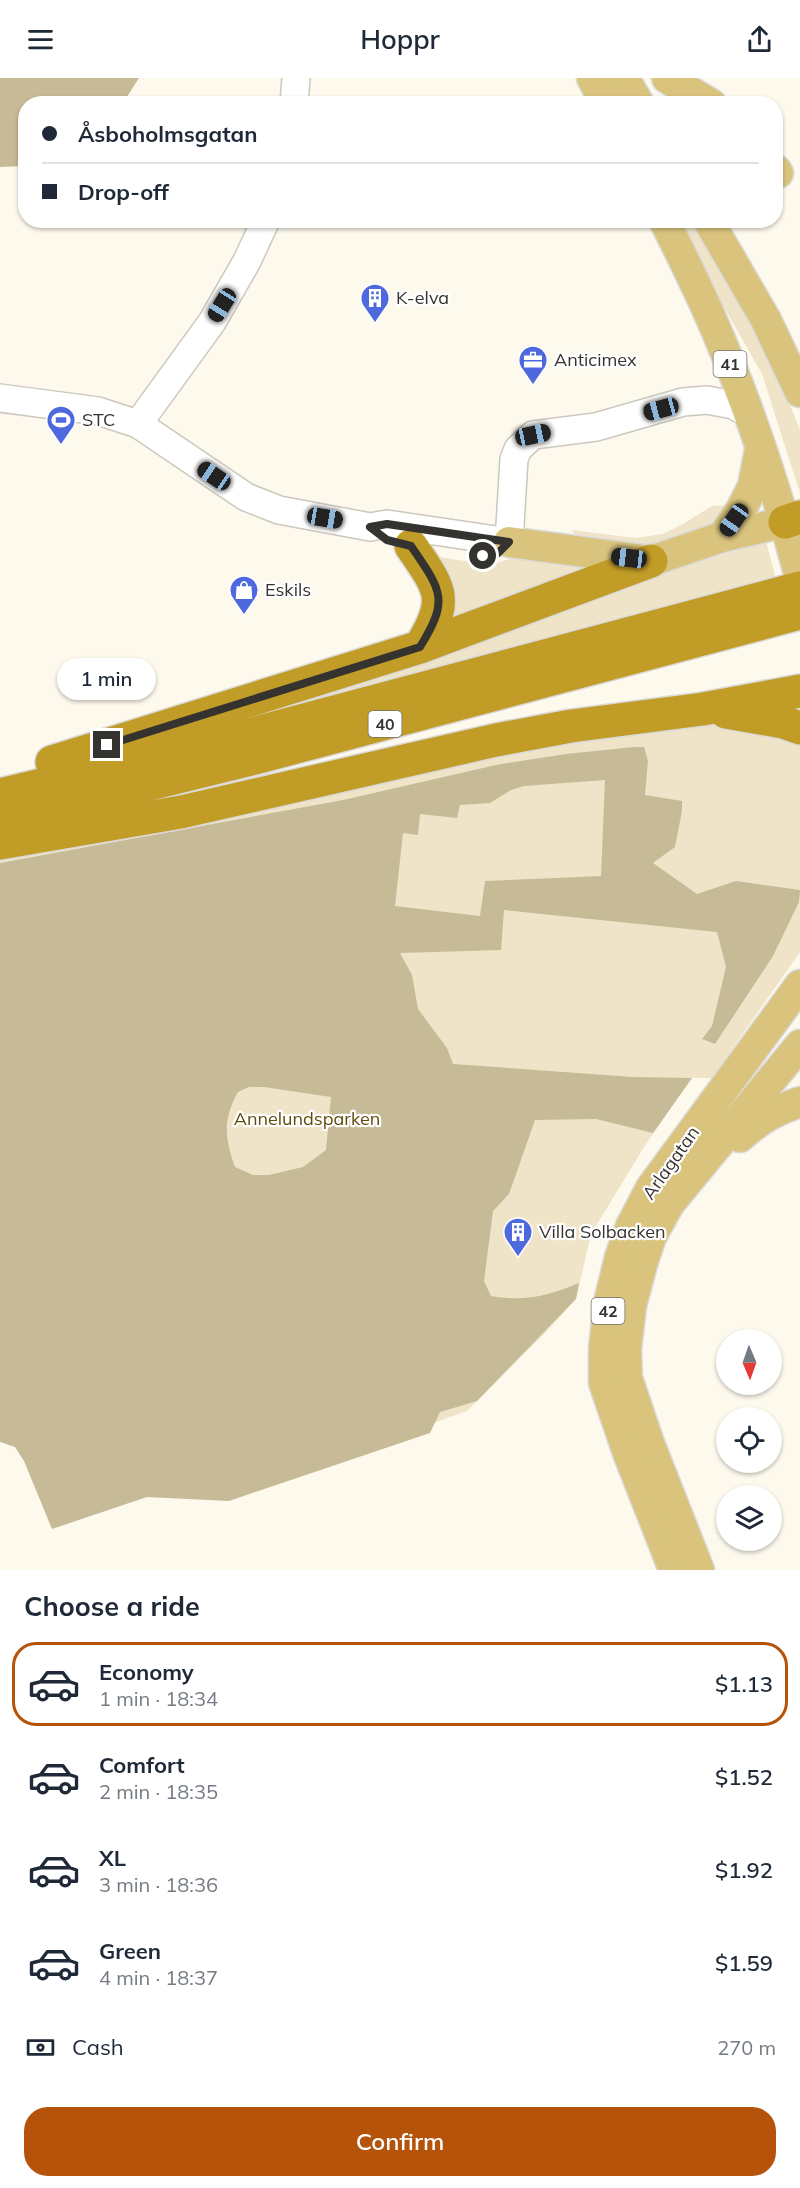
<!DOCTYPE html>
<meta charset="utf-8">
<style>
body{margin:0;font-family:Mulish,sans-serif;background:#f6f6f7;color:#1f2937;height:100vh;display:flex;flex-direction:column;font-size:22px;white-space:nowrap}
*{box-sizing:border-box;margin:0}
p{font-size:20px;color:#747a83}
.icon{flex:none;width:33px;height:33px;fill:none;stroke:currentColor;stroke-width:2;stroke-linecap:round;stroke-linejoin:round}
.map{position:relative;height:1492px;overflow:hidden}
.drawer{display:flex;flex-direction:column;background:#fff;flex:1}
.drawer>*{flex:none}
.hud{position:absolute;left:18px;top:18px;width:765px;height:132px;border-radius:24px;box-shadow:0 2px 4px #0004;display:grid;align-content:center;height:132px;padding:0 24px;background:#fff}
.needle{width:39px;rotate:178deg}
.controls{position:absolute;left:716px;top:1251px;display:grid;gap:12px}
.controls a{display:grid;place-items:center;width:66px;height:66px;border-radius:50%;background:#fff;box-shadow:0 2px 4px #0004;font-size:30px}
.end{position:absolute;width:27px;height:27px;margin:-14px;border:8px solid #35332f;background:#fff;box-shadow:0 0 0 3px #fff}
.from{border-radius:50%}
.bubble{position:absolute;height:42px;border-radius:21px;background:#fff;box-shadow:0 2px 4px #0004;font-size:20px;font-weight:600;line-height:42px;text-align:center}
.car{position:absolute;width:18px;height:36px;margin:-18px -9px;border-radius:8px;box-shadow:0 0 4px 2px #0007;background:linear-gradient(#222 24%,#8ab4d8 0 40%,#222 0 76%,#8ab4d8 0 86%,#222 0)}
.hud b{display:flex;align-items:center;gap:21px;height:57px;font-size:22px}
.hud b+b{border-top:2px solid #e0e1e3}
.hud i{width:15px;height:15px;background:#1f2937}
ul{padding:0;list-style:none}
li{display:flex;align-items:center;gap:18px;height:84px;margin:0 12px 9px;padding:0 12px;border:3px solid transparent;border-radius:24px}
li div{flex:1}
li b{display:block;font-size:22px}
li em{font-style:normal;font-weight:600}
li.selected{border-color:#b45309}
li>.icon{width:54px;height:54px;stroke-width:1.5}
h2{padding:0 24px;font-size:27px;line-height:72px}
.pay{display:flex;align-items:center;gap:15px;height:66px;padding:0 24px;font-size:22px}
.pay p{margin-inline-start:auto}
.button{display:flex;gap:12px;margin-top:auto;padding:12px 24px}
.button a{flex:1;height:69px;border-radius:24px;background:#b45309;color:#fff;font-size:24px;font-weight:600;line-height:69px;text-align:center}
header{display:flex;justify-content:space-between;align-items:center;height:78px;padding:0 24px;background:#fff;font-size:27px;font-weight:600}
.map>svg:first-child{display:block}
.green{fill:#efe4c8}
.forest{fill:#c7ba96;fill-rule:evenodd}
.lines{fill:none;stroke-linecap:round;stroke-linejoin:round}
.secondary-casing{stroke:#ccc8bd;stroke-width:30}
.primary-casing{stroke:#dbdada;stroke-width:33}
.highway-casing{stroke:#dbdada;stroke-width:36}
.secondary{stroke:#fff;stroke-width:27}
.primary{stroke:#dac47d;stroke-width:30}
.highway{stroke:#c19c26;stroke-width:33}
.route{stroke:#35332f;stroke-width:8}
.labels{text-anchor:middle;stroke-width:4.5;stroke-linejoin:round;paint-order:stroke}
.shield{fill:#fff;stroke:#72706d;stroke-width:1.5}
.shield-label{font-size:16px;font-weight:bold;fill:#35332f}
.poi-label{font-size:18px;fill:#35332f;stroke:#fff;text-anchor:start}
.park-label{font-size:18px;fill:#604c0e;stroke:#fff}
.street-label{font-size:18px;fill:#35332f;stroke:#fff}
</style>
<header><svg class="icon" aria-label="menu" viewBox="0 0 24 24"><path d="M4 6h16M4 12h16M4 18h16"/></svg>Hoppr<svg class="icon" aria-label="share" viewBox="0 0 24 24"><path d="M12 15V3M7 8l5-5 5 5M5 13v7h14v-7"/></svg></header>
<div class="map">
<svg width="800" height="1492" viewBox="0 0 800 1492">
<rect width="100%" height="100%" fill="#fdf9ed"/>
<!-- green -->
<g class="green">
<polygon points="675,143 692,143 772,281 800,352 800,415 762,296"/>
<polygon points="730,427 711,449 657,470 598,465 598,460 575,456 571,452 635,460 663,456 683,446 712,428"/>
<polygon points="766,463 776,501 235,646 233,641 513,551 677,491"/>
<path d="M428 477C451 480 498 493 516 477L603 486 445 544Z"/>
<polygon points="726,645 800,656 800,874 712,1000 692,1000 646,1066 591,1156 576,1221 544,1256 467,1333 227,1419 0,1353 0,773 464,677 698,646"/>
</g>
<!-- forest -->
<g class="forest">
<polygon points="0,0 139,0 123,25 26,26 25,88 0,89"/>
<path d="M634 669H644L648 683 645 717 682 723V733L675 769 653 785 697 816 736 803 800 812 799 824 773 878 715 966 702 961 712 948 726 889 717 854 504 832 501 872 400 875 412 897 418 931 447 970 453 986 633 999 692 1000 653 1055 596 1041 535 1042 509 1116 493 1133 484 1203 491 1218C526 1224 547 1218 579 1205L576 1221 477 1323 440 1334 430 1355 229 1423 147 1419 52 1451 24 1383 15 1369 0 1364V785L343 722 496 687 566 676ZM605 702 601 798 485 803 480 838 395 828 403 755 418 757 420 736 457 740 460 727 490 725 511 712 524 708ZM249 1009H264L331 1019 326 1072 303 1089 269 1097H253L235 1089C225 1060 222 1043 238 1014Z"/>
</g>
<g class="lines">
<!-- secondary casing -->
<g class="secondary-casing">
<g id="secondary">
<polyline points="294,26 296,0"/>
<polyline points="0,320 98,333 138,346 246,419 279,432 370,449 387,446 509,464"/>
<polyline points="138,346 212,244 247,183 266,142"/>
<polyline points="509,464 514,381 518,371 533,357 596,349 683,324 707,322 733,327 748,335"/>
</g>
</g>
<!-- primary casing -->
<g class="primary-casing">
<g id="primary">
<polyline points="592,0 606,26"/>
<polyline points="624,0 639,26"/>
<polyline points="667,0 711,26"/>
<polyline points="776,92 778,95"/>
<path d="M664 142C680 174 696 206 710 238 747 322 776 410 800 499"/>
<polyline points="708,142 766,242 800,314"/>
<polyline points="722,459 742,430 753,408 760,371"/>
<polyline points="509,464 651,483 722,459 785,444 800,448"/>
<path d="M740 1059C760 1041 774 1033 800 1024"/>
<polyline points="674,1492 628,1375 604,1305 604,1270 609,1224 620,1179 631,1148 651,1110 800,907"/>
<polyline points="699,1492 649,1365 627,1300 626,1271 631,1228 642,1186 651,1159 669,1126 800,967"/>
</g>
</g>
<!-- highway casing -->
<g class="highway-casing">
<g id="highway">
<polyline points="785,444 800,439"/>
<path d="M411 468C441 512 450 521 420 569"/>
<polyline points="726,634 783,644 800,650"/>
<polyline points="52,684 420,569 651,483"/>
<polyline points="0,717 248,657 800,510"/>
<polyline points="0,743 255,680 800,535"/>
<polyline points="0,765 181,734 496,662 571,648 703,631 800,613"/>
</g>
</g>
<!-- secondary -->
<use href="#secondary" class="secondary"/>
<!-- primary -->
<use href="#primary" class="primary"/>
<!-- highway -->
<use href="#highway" class="highway"/>
</g>
<g class="lines">
<!-- route -->
<path class="route" d="M107 667 420 569C450 521 441 512 411 468L387 462 370 449 387 446 509 464 497 476 483 478"/>
</g>
<!-- icons -->
<defs>
<g id="building-pin" transform="scale(1.5)"><path d="M0 17L-7.5 6A9.5 9.5 0 1 1 7.5 6Z" fill="#4e68dd" stroke="#fff"/><path d="M-4-6H4V6H1V3H-1V6H-4ZM-2.5-4.3h1.7v1.8h-1.7ZM.8-4.3h1.7v1.8H.8ZM-2.5-1h1.7V.8h-1.7ZM.8-1h1.7V.8H.8Z" fill="#fff"/></g>
<g id="office-pin" transform="scale(1.5)"><path d="M0 17L-7.5 6A9.5 9.5 0 1 1 7.5 6Z" fill="#4e68dd" stroke="#fff"/><path d="M-6-3h4V-5.5h4V-3h4V5H-6ZM-1-4.5V-3h2v-1.5ZM-6 0V1H6V0Z" fill="#fff"/></g>
<g id="stadium-pin" transform="scale(1.5)"><path d="M0 17L-7.5 6A9.5 9.5 0 1 1 7.5 6Z" fill="#4e68dd" stroke="#fff"/><path d="M0-5a6.5 5 0 1 0 0 10a6.5 5 0 1 0 0-10ZM-3.5-1.8h7v3.6h-7Z" fill="#fff"/></g>
<g id="shop-pin" transform="scale(1.5)"><path d="M0 17L-7.5 6A9.5 9.5 0 1 1 7.5 6Z" fill="#4e68dd" stroke="#fff"/><path d="M-5-2.5h2.3a2.7 3.5 0 0 1 5.4 0H5L5.5 6h-11ZM-1.5-2.5h3a1.5 2.3 0 0 0-3 0Z" fill="#fff"/></g>
</defs>
<g fill-rule="evenodd">
<use href="#building-pin" x="375" y="220"/>
<use href="#office-pin" x="533" y="282"/>
<use href="#stadium-pin" x="61" y="342"/>
<use href="#shop-pin" x="244" y="512"/>
<use href="#building-pin" x="518" y="1154"/>
</g>
<g class="labels">
<!-- shield labels -->
<g class="shield">
<rect x="713.5" y="273" width="33" height="26" rx="4.5"/>
<rect x="368.5" y="633" width="33" height="26" rx="4.5"/>
<rect x="591.5" y="1220" width="33" height="26" rx="4.5"/>
</g>
<g class="shield-label">
<text x="730" y="292">41</text>
<text x="385" y="652">40</text>
<text x="608" y="1239">42</text>
</g>
<!-- poi labels -->
<g class="poi-label">
<text x="396" y="226">K-elva</text>
<text x="554" y="288">Anticimex</text>
<text x="82" y="348">STC</text>
<text x="265" y="518">Eskils</text>
<text x="539" y="1160">Villa Solbacken</text>
</g>
<!-- park labels -->
<g class="park-label">
<text x="307" y="1047">Annelundsparken</text>
</g>
<!-- street labels -->
<g class="street-label">
<text transform="translate(671 1085) rotate(-55)" y="6">Arlagatan</text>
</g>
</g>
</svg>
<div class="controls">
<a><svg class="needle" viewBox="-14 -14 28 28"><path d="M0-13l5 13h-10z" fill="#e53935"/><path d="M0 13l5-13h-10z" fill="#747a83"/></svg></a>
<a><svg class="icon" aria-label="locate" viewBox="0 0 24 24"><circle cx="12" cy="12" r="6"/><path d="M12 2v4M12 18v4M2 12h4M18 12h4"/></svg></a>
<a><svg class="icon" aria-label="layers" viewBox="0 0 24 24"><path d="M12 4l9 5-9 5-9-5zM3 14l9 5 9-5"/></svg></a>
</div>
<i class="end from" style="left:483px;top:478px"></i>
<i class="end" style="left:107px;top:667px"></i>
<div class="bubble" style="left:57px;top:580px;width:99px">1 min</div>
<i class="car" style="left:222px;top:227px;rotate:212deg"></i>
<i class="car" style="left:661px;top:331px;rotate:255deg"></i>
<i class="car" style="left:533px;top:357px;rotate:78deg"></i>
<i class="car" style="left:214px;top:398px;rotate:304deg"></i>
<i class="car" style="left:325px;top:440px;rotate:100deg"></i>
<i class="car" style="left:734px;top:442px;rotate:215deg"></i>
<i class="car" style="left:629px;top:480px;rotate:277deg"></i>
<div class="hud">
<b><i class="from"></i>Åsboholmsgatan</b>
<b><i></i>Drop-off</b>
</div>
</div>
<section class="drawer">
<h2>Choose a ride</h2>
<ul>
<li class="selected"><svg class="icon" aria-label="car" viewBox="0 0 24 24"><path d="M5 17H2v-5l4-1 3-4h7l3 4 3 1v5h-3M9 17h6M6 11h13"/><circle cx="7" cy="17" r="2"/><circle cx="17" cy="17" r="2"/></svg><div><b>Economy</b><p>1 min · 18:34</p></div><em>$1.13</em></li>
<li><svg class="icon" aria-label="car" viewBox="0 0 24 24"><path d="M5 17H2v-5l4-1 3-4h7l3 4 3 1v5h-3M9 17h6M6 11h13"/><circle cx="7" cy="17" r="2"/><circle cx="17" cy="17" r="2"/></svg><div><b>Comfort</b><p>2 min · 18:35</p></div><em>$1.52</em></li>
<li><svg class="icon" aria-label="car" viewBox="0 0 24 24"><path d="M5 17H2v-5l4-1 3-4h7l3 4 3 1v5h-3M9 17h6M6 11h13"/><circle cx="7" cy="17" r="2"/><circle cx="17" cy="17" r="2"/></svg><div><b>XL</b><p>3 min · 18:36</p></div><em>$1.92</em></li>
<li><svg class="icon" aria-label="car" viewBox="0 0 24 24"><path d="M5 17H2v-5l4-1 3-4h7l3 4 3 1v5h-3M9 17h6M6 11h13"/><circle cx="7" cy="17" r="2"/><circle cx="17" cy="17" r="2"/></svg><div><b>Green</b><p>4 min · 18:37</p></div><em>$1.59</em></li>
</ul>
<div class="pay"><svg class="icon" aria-label="cash" viewBox="0 0 24 24"><path d="M3 7h18v10H3z"/><circle cx="12" cy="12" r="2"/></svg>Cash<p>270 m</p></div>
<div class="button"><a>Confirm</a></div>
</section>
